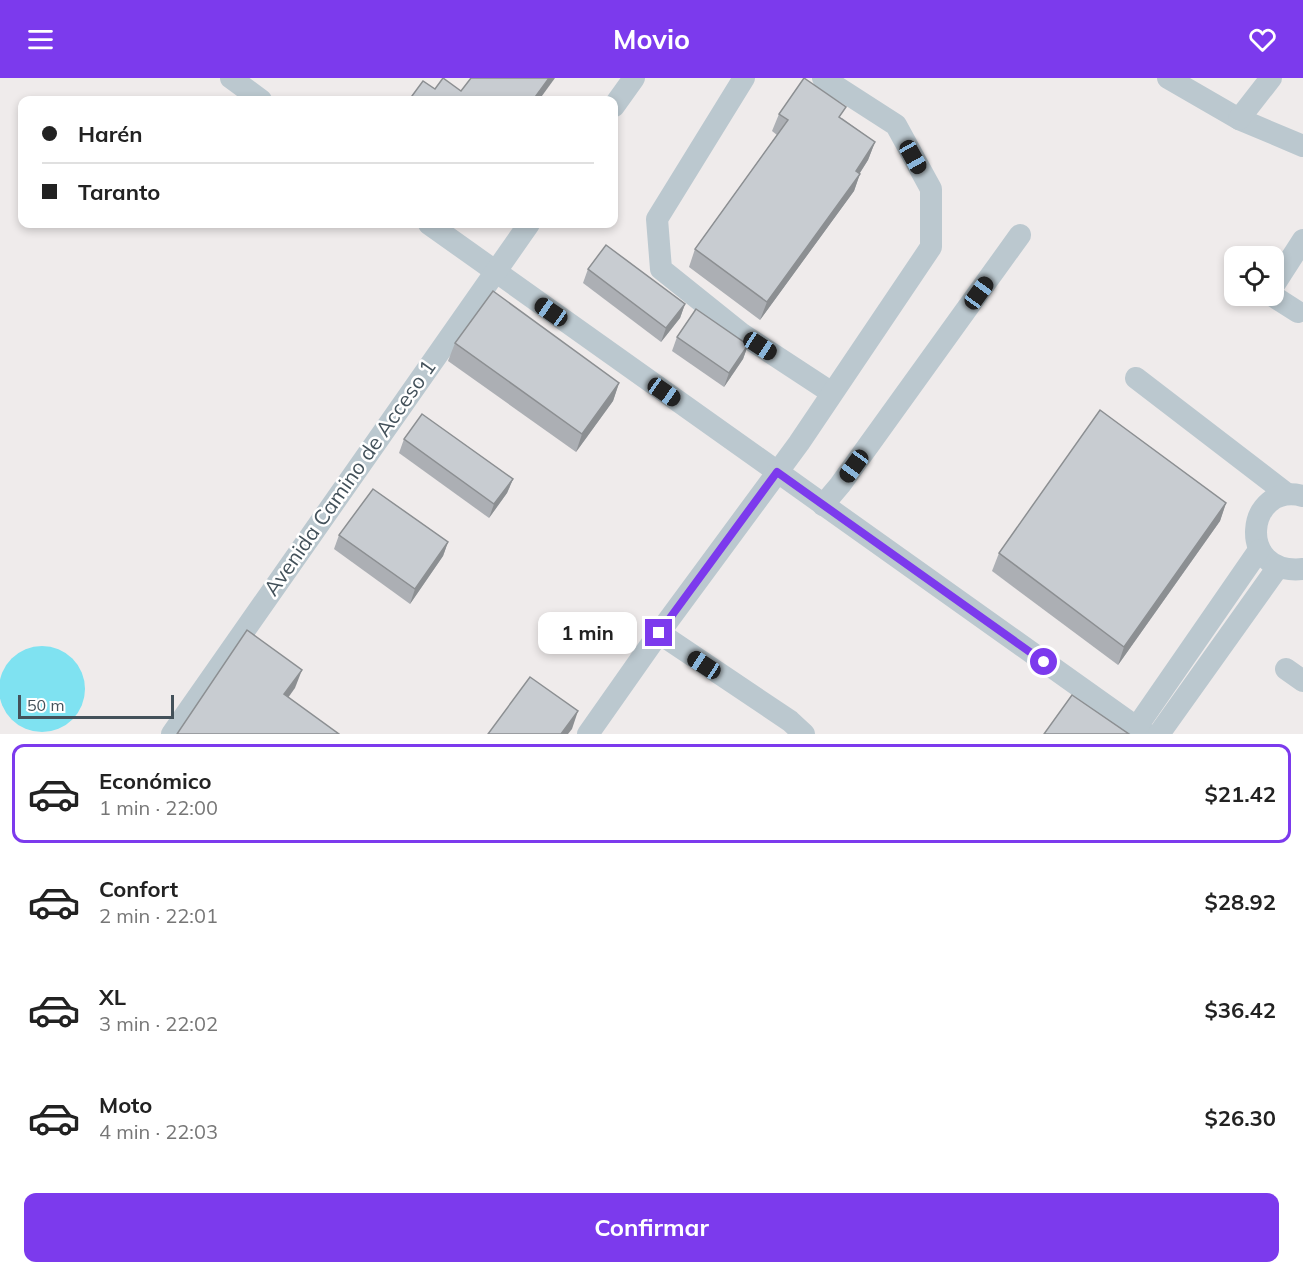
<!DOCTYPE html>
<html lang="es">
<meta charset="utf-8">
<style>
body{margin:0;font-family:Mulish,sans-serif;background:#f2f2f2;color:#222;height:100vh;display:flex;flex-direction:column;font-size:22px;white-space:nowrap}
*{box-sizing:border-box;margin:0}
p{font-size:20px;color:#767676}
.icon{flex:none;width:33px;height:33px;fill:none;stroke:currentColor;stroke-width:2;stroke-linecap:round;stroke-linejoin:round}
.map{position:relative;height:656px;overflow:hidden}
.sheet{display:flex;flex-direction:column;background:#fff;flex:1}
.sheet>*{flex:none}
.top-card{position:absolute;left:18px;top:18px;width:600px;height:132px;border-radius:12px;box-shadow:0 3px 9px #0003;display:grid;align-content:center;height:132px;padding:0 24px;background:#fff}
.tools{position:absolute;left:1224px;top:168px;display:grid;gap:12px}
.tools a{display:grid;place-items:center;width:60px;height:60px;border-radius:12px;background:#fff;box-shadow:0 3px 9px #0003;font-size:30px}
.scale{position:absolute;left:18px;bottom:15px;width:156px;box-sizing:border-box;padding-left:6px;border:3px solid #43515a;border-top:0;font-size:16px;line-height:21px;white-space:nowrap;color:#43515a;-webkit-text-stroke:4px #fff;paint-order:stroke}
.end{position:absolute;width:27px;height:27px;margin:-14px;border:8px solid #7c3aed;background:#fff;box-shadow:0 0 0 3px #fff}
.from{border-radius:50%}
.bubble{position:absolute;height:42px;border-radius:12px;background:#fff;box-shadow:0 3px 9px #0003;font-size:20px;font-weight:700;line-height:42px;text-align:center}
.car{position:absolute;width:18px;height:36px;margin:-18px -9px;border-radius:8px;box-shadow:0 0 4px 2px #0007;background:linear-gradient(#222 24%,#8ab4d8 0 40%,#222 0 76%,#8ab4d8 0 86%,#222 0)}
.top-card b{display:flex;align-items:center;gap:21px;height:57px;font-size:22px}
.top-card b+b{border-top:2px solid #e0e0e0}
.top-card i{width:15px;height:15px;background:#222}
ul{padding:10px 0 0;list-style:none}
li{display:flex;align-items:center;gap:18px;height:99px;margin:0 12px 9px;padding:0 12px;border:3px solid transparent;border-radius:12px}
li div{flex:1}
li b{display:block;font-size:22px}
li em{font-style:normal;font-weight:700}
li.on{border-color:#7c3aed}
li>.icon{width:54px;height:54px;stroke-width:1.5}
.action{display:flex;gap:12px;margin-top:auto;padding:12px 24px}
.action a{flex:1;height:69px;border-radius:12px;background:#7c3aed;color:#fff;font-size:24px;font-weight:700;line-height:69px;text-align:center}
header{display:flex;justify-content:space-between;align-items:center;height:78px;padding:0 24px;background:#7c3aed;color:#fff;font-size:27px;font-weight:700}
.map>svg:first-child{display:block}
.water{fill:#7fe2f1}
.lines{fill:none;stroke-linecap:round;stroke-linejoin:round}
.minor{stroke:#bbc8cf;stroke-width:22}
.wall{fill:#acafb4}
.shaded-wall{fill:#8c8f92}
.building{fill:#c8ccd1;stroke:#8c8f92;stroke-width:1.5}
.route{stroke:#7c3aed;stroke-width:8}
.labels{text-anchor:middle;stroke-width:5;stroke-linejoin:round;paint-order:stroke}
.street-label{font-size:21px;fill:#43515a;stroke:#fff}
</style>
<header><svg class="icon" aria-label="menu" viewBox="0 0 24 24"><path d="M4 6h16M4 12h16M4 18h16"/></svg>Movio<svg class="icon" aria-label="heart" viewBox="0 0 24 24"><path d="M12 20l-8-8c-3-5 5-10 8-4 3-6 11-1 8 4z"/></svg></header>
<div class="map">
<svg width="1303" height="656" viewBox="0 0 1303 656">
<rect width="100%" height="100%" fill="#efebeb"/>
<!-- water -->
<circle class="water" cx="42" cy="611" r="43"/>
<g class="lines">
<!-- minor -->
<g class="minor">
<polyline points="231,0 261,22"/>
<polyline points="744,0 657,141 661,191 742,256 832,315"/>
<polyline points="1168,0 1239,41 1303,68"/>
<polyline points="614,28 634,0"/>
<polyline points="1239,41 1271,0"/>
<polyline points="429,146 1146,656"/>
<polyline points="1274,207 1303,162"/>
<polyline points="1273,218 1298,234"/>
<polyline points="1136,300 1287,416"/>
<path d="M1303 418C1246 403 1235 498 1303 491"/>
<polyline points="823,427 840,407 1020,157"/>
<polyline points="659,555 790,643 804,656"/>
<polyline points="1286,591 1303,603"/>
<polyline points="1136,650 1259,472"/>
<polyline points="172,656 529,146"/>
<polyline points="588,656 659,555 799,365 931,169 931,111 896,47 823,0"/>
<polyline points="1159,656 1278,489"/>
</g>
</g>
<!-- wall -->
<g class="wall">
<polygon points="779,36 842,40 875,64 868,82 860,95 854,113 760,242 689,189 695,171 777,57 772,53"/>
<polygon points="588,191 685,226 680,240 661,264 583,205"/>
<polygon points="677,259 748,267 743,281 724,309 672,273"/>
<polygon points="455,265 619,305 613,323 576,374 448,283"/>
<polygon points="404,361 513,401 507,415 489,440 399,375"/>
<polygon points="1226,425 1220,443 1118,587 992,493 999,475"/>
<polygon points="339,457 448,464 443,478 410,526 334,471"/>
</g>
<!-- shaded-wall -->
<g class="shaded-wall">
<polygon points="549,0 555,0 539,22 533,22"/>
<polygon points="875,64 868,82 854,104 860,96 854,113 760,242 767,224"/>
<polygon points="685,226 680,240 661,264 666,250"/>
<polygon points="748,267 743,281 724,309 729,295"/>
<polygon points="619,305 613,323 576,374 582,356"/>
<polygon points="513,401 507,415 489,440 494,426"/>
<polygon points="1226,425 1220,443 1118,587 1124,569"/>
<polygon points="448,464 443,478 410,526 415,511"/>
<polygon points="302,592 295,610 278,634 284,616"/>
<polygon points="578,633 572,651 568,656 561,656"/>
</g>
<!-- building -->
<g class="building">
<polygon points="443,0 461,13 471,0 549,0 533,22 409,22 423,3 435,11"/>
<polygon points="804,0 846,29 839,39 875,64 856,93 860,96 767,224 695,171 788,42 779,36"/>
<polygon points="606,167 685,226 666,250 588,191"/>
<polygon points="493,213 619,305 582,356 455,265"/>
<polygon points="696,231 748,267 729,295 677,259"/>
<polygon points="1100,332 1226,425 1124,569 999,475"/>
<polygon points="422,336 513,401 494,426 404,361"/>
<polygon points="373,411 448,464 415,511 339,457"/>
<polygon points="247,552 302,592 284,616 339,656 177,656"/>
<polygon points="530,599 578,633 561,656 488,656"/>
<polygon points="1072,617 1129,656 1044,656"/>
</g>
<g class="lines">
<!-- route -->
<polyline class="route" points="659,555 777,394 1044,584"/>
</g>
<g class="labels">
<!-- street labels -->
<g class="street-label">
<text transform="translate(350 400) rotate(-55)" y="7">Avenida Camino de Acceso 1</text>
</g>
</g>
</svg>
<div class="tools">
<a><svg class="icon" aria-label="locate" viewBox="0 0 24 24"><circle cx="12" cy="12" r="6"/><path d="M12 2v4M12 18v4M2 12h4M18 12h4"/></svg></a>
</div>
<div class="scale">50 m</div>
<i class="end from" style="left:1044px;top:584px"></i>
<i class="end" style="left:659px;top:555px"></i>
<div class="bubble" style="left:538px;top:534px;width:99px">1 min</div>
<i class="car" style="left:913px;top:79px;rotate:151deg"></i>
<i class="car" style="left:979px;top:215px;rotate:36deg"></i>
<i class="car" style="left:551px;top:234px;rotate:305deg"></i>
<i class="car" style="left:760px;top:268px;rotate:123deg"></i>
<i class="car" style="left:664px;top:314px;rotate:125deg"></i>
<i class="car" style="left:854px;top:388px;rotate:216deg"></i>
<i class="car" style="left:704px;top:587px;rotate:303deg"></i>
<div class="top-card">
<b><i class="from"></i>Harén</b>
<b><i></i>Taranto</b>
</div>
</div>
<section class="sheet">
<ul>
<li class="on"><svg class="icon" aria-label="car" viewBox="0 0 24 24"><path d="M5 17H2v-5l4-1 3-4h7l3 4 3 1v5h-3M9 17h6M6 11h13"/><circle cx="7" cy="17" r="2"/><circle cx="17" cy="17" r="2"/></svg><div><b>Económico</b><p>1 min · 22:00</p></div><em>$21.42</em></li>
<li><svg class="icon" aria-label="car" viewBox="0 0 24 24"><path d="M5 17H2v-5l4-1 3-4h7l3 4 3 1v5h-3M9 17h6M6 11h13"/><circle cx="7" cy="17" r="2"/><circle cx="17" cy="17" r="2"/></svg><div><b>Confort</b><p>2 min · 22:01</p></div><em>$28.92</em></li>
<li><svg class="icon" aria-label="car" viewBox="0 0 24 24"><path d="M5 17H2v-5l4-1 3-4h7l3 4 3 1v5h-3M9 17h6M6 11h13"/><circle cx="7" cy="17" r="2"/><circle cx="17" cy="17" r="2"/></svg><div><b>XL</b><p>3 min · 22:02</p></div><em>$36.42</em></li>
<li><svg class="icon" aria-label="car" viewBox="0 0 24 24"><path d="M5 17H2v-5l4-1 3-4h7l3 4 3 1v5h-3M9 17h6M6 11h13"/><circle cx="7" cy="17" r="2"/><circle cx="17" cy="17" r="2"/></svg><div><b>Moto</b><p>4 min · 22:03</p></div><em>$26.30</em></li>
</ul>
<div class="action"><a>Confirmar</a></div>
</section>
